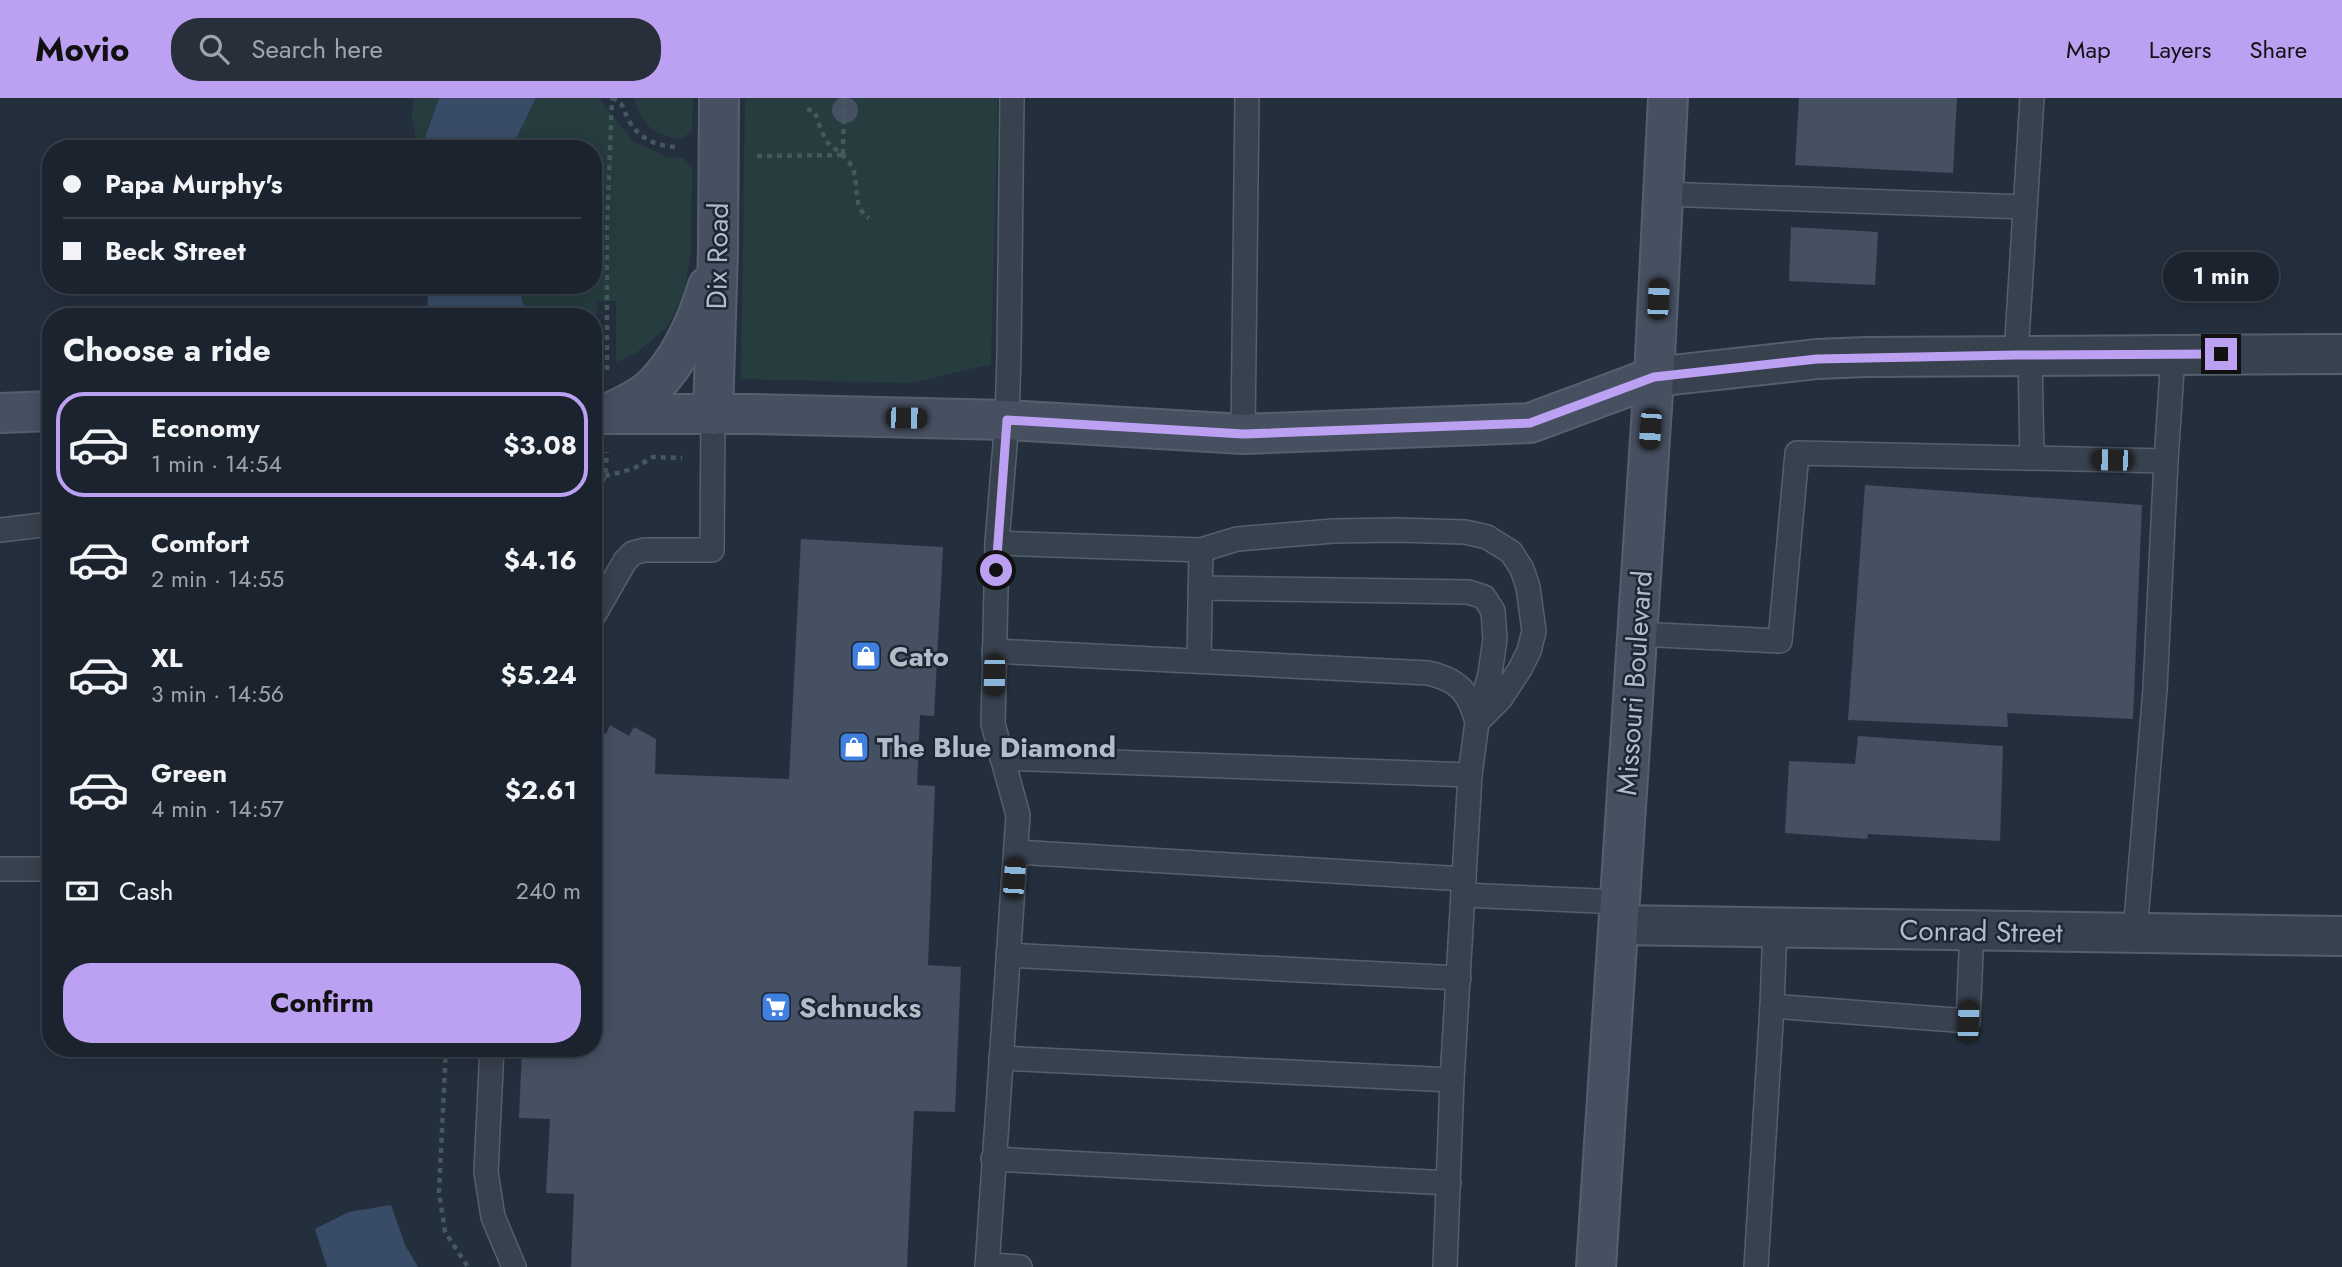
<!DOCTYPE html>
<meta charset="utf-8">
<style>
body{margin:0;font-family:Jost,sans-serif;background:#282f3a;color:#f1f3f6;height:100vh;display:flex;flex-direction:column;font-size:26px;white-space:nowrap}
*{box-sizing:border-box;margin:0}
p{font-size:23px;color:#a0a4aa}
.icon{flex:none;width:38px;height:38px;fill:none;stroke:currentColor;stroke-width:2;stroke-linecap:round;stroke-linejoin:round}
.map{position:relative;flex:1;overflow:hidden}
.drawer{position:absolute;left:42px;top:210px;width:560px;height:749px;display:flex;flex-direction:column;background:#1b232e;border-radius:28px;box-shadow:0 4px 18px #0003,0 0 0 2px #39404a}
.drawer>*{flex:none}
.banner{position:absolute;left:42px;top:42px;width:560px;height:154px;border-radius:28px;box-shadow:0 4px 18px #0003,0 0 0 2px #39404a;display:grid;align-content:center;height:154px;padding:0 21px;background:#1b232e}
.end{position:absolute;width:32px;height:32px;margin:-16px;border:9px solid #bca0f2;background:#111;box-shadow:0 0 0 4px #111}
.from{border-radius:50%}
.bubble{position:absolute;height:49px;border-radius:24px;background:#1b232e;box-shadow:0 4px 18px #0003,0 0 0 2px #39404a;font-size:23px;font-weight:700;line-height:49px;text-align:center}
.car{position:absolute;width:21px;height:42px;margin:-21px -10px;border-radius:9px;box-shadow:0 0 5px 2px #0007;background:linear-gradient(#222 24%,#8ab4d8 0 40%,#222 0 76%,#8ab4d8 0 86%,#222 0)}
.banner b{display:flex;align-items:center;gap:24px;height:66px;font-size:26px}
.banner b+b{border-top:2px solid #39404a}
.banner i{width:18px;height:18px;background:#f1f3f6}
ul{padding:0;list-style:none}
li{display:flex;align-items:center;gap:21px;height:105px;margin:0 14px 10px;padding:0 7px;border:4px solid transparent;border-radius:28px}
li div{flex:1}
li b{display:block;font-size:26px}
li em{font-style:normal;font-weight:700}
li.on{border-color:#bca0f2}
li>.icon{width:63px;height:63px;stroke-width:1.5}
h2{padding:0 21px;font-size:32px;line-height:84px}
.pay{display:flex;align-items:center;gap:18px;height:77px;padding:0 21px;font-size:26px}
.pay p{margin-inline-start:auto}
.action{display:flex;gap:14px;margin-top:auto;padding:14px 21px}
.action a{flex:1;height:80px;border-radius:28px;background:#bca0f2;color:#111;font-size:28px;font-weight:700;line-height:80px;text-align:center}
header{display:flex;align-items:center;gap:42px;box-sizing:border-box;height:98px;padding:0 35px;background:#bca0f2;color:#111}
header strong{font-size:33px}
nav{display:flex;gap:38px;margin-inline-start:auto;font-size:24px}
.search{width:490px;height:63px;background:#282f3a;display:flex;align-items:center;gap:18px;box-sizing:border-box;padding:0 24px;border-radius:28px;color:#a0a4aa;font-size:26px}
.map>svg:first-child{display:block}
.green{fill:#263c3f}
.water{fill:#394c67}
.building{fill:#455162}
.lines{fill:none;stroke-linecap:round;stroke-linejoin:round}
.service-casing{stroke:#565f6c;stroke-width:26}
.minor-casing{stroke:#565f6c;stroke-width:42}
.secondary-casing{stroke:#565f6c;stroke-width:42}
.path{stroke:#44595c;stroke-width:4.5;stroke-dasharray:5 5;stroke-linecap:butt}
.service{stroke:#38414e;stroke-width:23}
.minor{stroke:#38414e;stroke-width:38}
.secondary{stroke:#465061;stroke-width:38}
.route{stroke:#bca0f2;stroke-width:9}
.labels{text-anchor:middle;stroke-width:5;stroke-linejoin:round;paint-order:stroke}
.street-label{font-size:28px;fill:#b4bcc9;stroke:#1d2633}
.poi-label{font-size:28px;font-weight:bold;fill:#b4bcc9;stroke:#1d2633;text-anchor:start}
</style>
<header>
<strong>Movio</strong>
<div class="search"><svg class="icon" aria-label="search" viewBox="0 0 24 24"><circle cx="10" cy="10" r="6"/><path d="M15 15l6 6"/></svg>Search here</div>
<nav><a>Map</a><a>Layers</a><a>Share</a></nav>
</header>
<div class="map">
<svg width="2342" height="1169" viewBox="0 0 2342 1169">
<rect width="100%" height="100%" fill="#242f3e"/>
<!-- green -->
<g class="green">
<polygon points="414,0 439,0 421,51 417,51 412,17"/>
<polygon points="536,0 601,0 601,4 634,44 668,59 682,60 692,68 691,155 684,195 667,229 635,256 616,264 616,203 597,203 597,270 593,270 593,219 526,219 519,187 593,187 593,51 511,51"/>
<path d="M634 0H693L692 32 682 41C654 37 641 28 634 0Z"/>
<polygon points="745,0 998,0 991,266 912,285 741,281"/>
</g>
<!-- water -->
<g class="water">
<polygon points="439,0 536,0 511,51 421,51"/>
<polygon points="428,187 519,187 526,219 427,219"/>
<polygon points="391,1107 405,1147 418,1169 327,1169 315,1131 349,1114"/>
</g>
<!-- building -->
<g class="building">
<circle cx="845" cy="12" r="13"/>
<polygon points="1799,0 1957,0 1953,75 1795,67"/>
<polygon points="1791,129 1878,134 1875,187 1789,183"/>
<polygon points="1865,387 2142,407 2133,621 2007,615 2008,629 1848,622"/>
<polygon points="801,441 943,449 934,618 920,617 917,687 935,688 928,867 961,869 955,1014 914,1013 907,1169 571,1169 574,1096 546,1095 550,1021 519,1020 522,950 593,950 593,629 606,636 610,627 629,638 634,629 656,641 655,676 789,681"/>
<polygon points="1858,638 2003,648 2000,743 1868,736 1867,741 1785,735 1789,663 1855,666"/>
</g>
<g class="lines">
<!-- service casing -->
<g class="service-casing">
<g id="service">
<polyline points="1663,96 2025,109"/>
<polyline points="2016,257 2032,0"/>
<polyline points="2030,257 2032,360"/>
<polyline points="1243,336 1247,0"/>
<polyline points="2166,363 2173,257"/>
<polyline points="0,432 51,426"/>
<polyline points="997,445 1201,452 1199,562"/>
<polyline points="1201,452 1237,441 1333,433 1397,432 1465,434 1487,439 1511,454 1522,471 1528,489 1534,533 1529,553 1520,571 1501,600 1479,622"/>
<polyline points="1200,490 1468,494 1484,499 1493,513 1495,541 1490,576 1477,624 1470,677 1452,982 1445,1169"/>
<polyline points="593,519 625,463 633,455 644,452 712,452 713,317"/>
<polyline points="1638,536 1780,543 1797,355 2166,363 2155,591 2135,835"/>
<path d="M994 553 1428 575C1459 582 1469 594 1477 624"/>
<polyline points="1002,660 1470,677"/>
<polyline points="1016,754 1464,781"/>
<polyline points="0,771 51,771"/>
<polyline points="1463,797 1621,804"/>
<polyline points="1775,829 1772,908 1968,923 1972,832"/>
<polyline points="1008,857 1459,880"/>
<polyline points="492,950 486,1074 493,1119 514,1169"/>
<polyline points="1001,960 1452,982"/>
<polyline points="993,1061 1449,1085"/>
<polyline points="987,1167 1020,1169"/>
<polyline points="987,1169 1018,717 993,626 997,445 1007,322 1009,256 1012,0"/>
<polyline points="1756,1169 1772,908"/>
</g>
</g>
<!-- minor casing -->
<g class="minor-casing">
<g id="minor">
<polyline points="1654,279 1817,261 1866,259 2342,256"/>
<polyline points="1619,827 2342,838"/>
</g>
</g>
<!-- secondary casing -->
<g class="secondary-casing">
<g id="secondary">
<polyline points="0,315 51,313"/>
<polyline points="593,316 754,316 1007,322 1243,336 1530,325 1654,279"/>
<path d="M607 316C623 308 641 301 654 288 681 261 697 224 708 188"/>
<polyline points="713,317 718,152 719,0"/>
<polyline points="1596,1169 1654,279 1668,0"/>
</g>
</g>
<!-- path -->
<g class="path">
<path d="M612 0C624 4 623 11 628 21 638 41 658 49 679 49"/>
<path d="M807 11 815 14C818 24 822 36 828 45 836 53 847 58 852 69 860 85 851 109 869 120"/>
<polyline points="843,56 844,0"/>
<polyline points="757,58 843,57"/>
<polyline points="607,272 607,130 612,0"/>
<polyline points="605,378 633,371 653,359 682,360"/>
<polyline points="593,402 605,378 607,354"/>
<polyline points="446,950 439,1094 445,1134 468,1169"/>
</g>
<!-- service -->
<use href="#service" class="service"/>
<!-- minor -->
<use href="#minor" class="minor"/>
<!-- secondary -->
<use href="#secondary" class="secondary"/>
</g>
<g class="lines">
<!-- route -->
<polyline class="route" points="996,472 1007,322 1243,336 1530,325 1654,279 1817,261 2016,257 2221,256"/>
</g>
<!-- icons -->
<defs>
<g id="shop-square" transform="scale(1.575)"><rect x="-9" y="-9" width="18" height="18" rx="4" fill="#3f7fe0" stroke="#1d2633"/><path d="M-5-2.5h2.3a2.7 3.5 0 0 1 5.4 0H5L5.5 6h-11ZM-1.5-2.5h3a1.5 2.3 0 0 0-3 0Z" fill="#fff"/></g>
<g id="supermarket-square" transform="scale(1.575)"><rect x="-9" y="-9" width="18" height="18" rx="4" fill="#3f7fe0" stroke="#1d2633"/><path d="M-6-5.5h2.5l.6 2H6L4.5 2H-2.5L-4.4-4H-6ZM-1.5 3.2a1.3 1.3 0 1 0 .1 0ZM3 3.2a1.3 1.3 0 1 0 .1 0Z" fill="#fff"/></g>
</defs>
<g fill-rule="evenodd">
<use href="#shop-square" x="866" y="558"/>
<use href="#shop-square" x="854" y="649"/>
<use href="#supermarket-square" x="776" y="909"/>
</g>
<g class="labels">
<!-- street labels -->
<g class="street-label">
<text transform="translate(717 158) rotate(-89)" y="10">Dix Road</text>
<text transform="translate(1634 585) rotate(-86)" y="10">Missouri Boulevard</text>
<text transform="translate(1981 833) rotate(1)" y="10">Conrad Street</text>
</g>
<!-- poi labels -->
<g class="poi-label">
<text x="889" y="568">Cato</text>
<text x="877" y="659">The Blue Diamond</text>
<text x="799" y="919">Schnucks</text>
</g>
</g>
</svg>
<i class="end from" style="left:996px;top:472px"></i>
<i class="end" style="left:2221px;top:256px"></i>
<div class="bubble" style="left:2163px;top:154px;width:116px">1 min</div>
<i class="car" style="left:1658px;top:201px;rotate:3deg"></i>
<i class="car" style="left:906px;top:320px;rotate:91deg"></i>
<i class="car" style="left:1650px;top:331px;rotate:184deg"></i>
<i class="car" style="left:2112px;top:362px;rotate:271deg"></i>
<i class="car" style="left:994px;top:577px;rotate:181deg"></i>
<i class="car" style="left:1014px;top:780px;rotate:4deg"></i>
<i class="car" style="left:1968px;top:923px;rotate:2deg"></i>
<div class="banner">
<b><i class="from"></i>Papa Murphy's</b>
<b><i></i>Beck Street</b>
</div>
<section class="drawer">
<h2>Choose a ride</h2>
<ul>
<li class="on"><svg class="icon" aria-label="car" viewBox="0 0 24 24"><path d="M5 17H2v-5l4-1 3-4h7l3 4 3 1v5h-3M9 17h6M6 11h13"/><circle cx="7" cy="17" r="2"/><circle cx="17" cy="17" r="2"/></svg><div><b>Economy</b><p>1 min · 14:54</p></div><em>$3.08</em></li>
<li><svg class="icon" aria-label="car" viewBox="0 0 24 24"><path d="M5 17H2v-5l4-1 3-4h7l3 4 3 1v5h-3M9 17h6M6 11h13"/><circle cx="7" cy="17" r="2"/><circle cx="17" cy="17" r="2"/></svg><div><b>Comfort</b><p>2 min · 14:55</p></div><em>$4.16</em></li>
<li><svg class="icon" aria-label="car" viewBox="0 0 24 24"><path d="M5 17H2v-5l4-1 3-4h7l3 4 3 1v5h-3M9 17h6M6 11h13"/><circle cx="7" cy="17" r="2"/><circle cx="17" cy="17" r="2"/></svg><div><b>XL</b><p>3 min · 14:56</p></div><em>$5.24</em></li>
<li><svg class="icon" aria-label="car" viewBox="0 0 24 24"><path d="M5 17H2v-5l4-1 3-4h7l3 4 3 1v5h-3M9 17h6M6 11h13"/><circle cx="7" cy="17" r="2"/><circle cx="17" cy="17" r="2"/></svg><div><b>Green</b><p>4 min · 14:57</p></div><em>$2.61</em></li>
</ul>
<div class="pay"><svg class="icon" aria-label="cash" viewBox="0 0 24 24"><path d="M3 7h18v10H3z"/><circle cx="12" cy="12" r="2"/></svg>Cash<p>240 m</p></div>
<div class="action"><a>Confirm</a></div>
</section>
</div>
